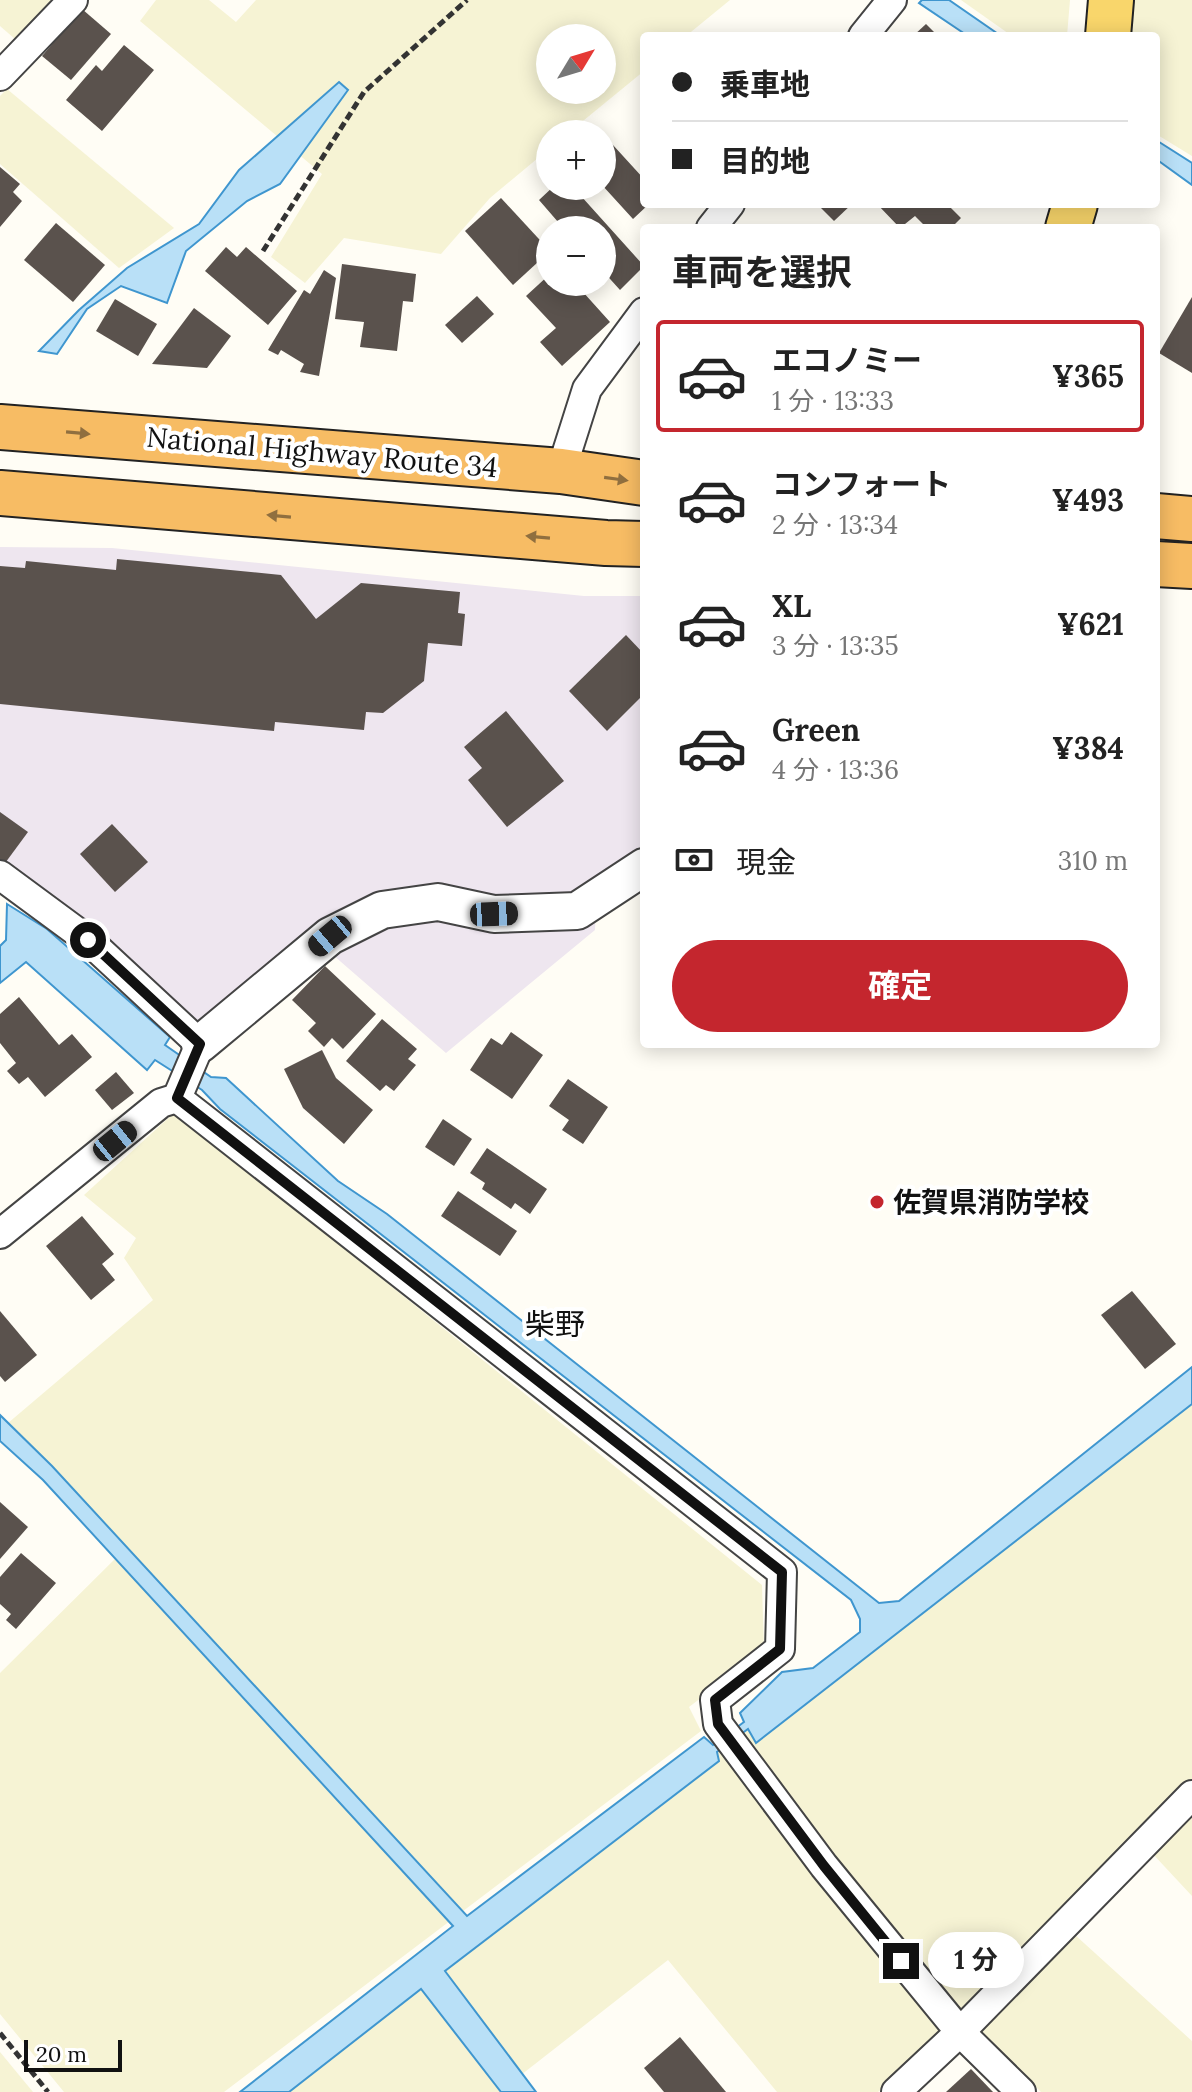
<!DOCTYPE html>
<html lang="ja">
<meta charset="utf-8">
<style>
body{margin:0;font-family:Lora,"Noto Sans JP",serif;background:#f2f2f2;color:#222;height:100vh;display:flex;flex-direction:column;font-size:30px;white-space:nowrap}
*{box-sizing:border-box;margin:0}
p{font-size:26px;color:#767676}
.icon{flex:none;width:44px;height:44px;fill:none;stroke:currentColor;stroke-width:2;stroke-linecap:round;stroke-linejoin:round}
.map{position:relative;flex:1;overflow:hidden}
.drawer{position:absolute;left:640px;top:224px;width:520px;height:824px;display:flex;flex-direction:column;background:#fff;border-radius:8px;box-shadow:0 4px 20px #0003}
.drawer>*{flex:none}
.top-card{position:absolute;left:640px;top:32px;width:520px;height:176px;border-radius:8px;box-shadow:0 4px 20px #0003;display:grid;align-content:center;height:176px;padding:0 32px;background:#fff}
.needle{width:52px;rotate:52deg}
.fabs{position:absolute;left:536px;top:24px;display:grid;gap:16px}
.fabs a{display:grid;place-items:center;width:80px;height:80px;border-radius:50%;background:#fff;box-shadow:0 4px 20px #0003;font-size:40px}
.scale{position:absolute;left:24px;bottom:20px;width:98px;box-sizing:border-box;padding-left:8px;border:4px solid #111;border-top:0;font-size:22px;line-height:28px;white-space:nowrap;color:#111;-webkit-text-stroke:6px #fff;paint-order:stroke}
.end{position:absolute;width:36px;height:36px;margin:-18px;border:10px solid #111;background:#fff;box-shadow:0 0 0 4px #fff}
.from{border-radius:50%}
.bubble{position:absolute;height:56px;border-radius:28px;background:#fff;box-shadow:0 4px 20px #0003;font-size:26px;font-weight:700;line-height:56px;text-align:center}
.car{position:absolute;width:24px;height:48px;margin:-24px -12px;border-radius:10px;box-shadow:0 0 6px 2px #0007;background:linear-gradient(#222 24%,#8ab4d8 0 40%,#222 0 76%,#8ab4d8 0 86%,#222 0)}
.top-card b{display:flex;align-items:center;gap:28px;height:76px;font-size:30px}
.top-card b+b{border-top:2px solid #e0e0e0}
.top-card i{width:20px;height:20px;background:#222}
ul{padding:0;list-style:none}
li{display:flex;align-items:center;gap:24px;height:112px;margin:0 16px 12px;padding:0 16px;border:4px solid transparent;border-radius:8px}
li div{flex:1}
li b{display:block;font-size:30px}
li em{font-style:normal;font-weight:700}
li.active{border-color:#c4262e}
li>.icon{width:72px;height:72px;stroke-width:1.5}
h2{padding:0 32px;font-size:36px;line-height:96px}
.pay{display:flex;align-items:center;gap:20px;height:88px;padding:0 32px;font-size:30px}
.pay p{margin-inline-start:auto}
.primary-button{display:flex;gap:16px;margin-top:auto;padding:16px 32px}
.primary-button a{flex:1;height:92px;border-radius:48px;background:#c4262e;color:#fff;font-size:32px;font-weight:700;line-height:92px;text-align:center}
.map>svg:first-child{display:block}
.industrial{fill:#eee6ef}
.farmland{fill:#f6f3d4;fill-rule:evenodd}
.water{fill:#b9e0f7;stroke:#3f96cf;stroke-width:2}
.building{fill:#5a524d}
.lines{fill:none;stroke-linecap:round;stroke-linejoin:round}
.minor-casing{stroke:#444;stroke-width:32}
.tertiary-casing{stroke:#444;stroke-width:40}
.primary-casing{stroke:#222;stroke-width:48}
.trunk-casing{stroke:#222;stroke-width:48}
.path{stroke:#333;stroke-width:5;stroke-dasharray:8 4;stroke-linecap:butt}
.minor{stroke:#fff;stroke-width:28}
.tertiary{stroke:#fff;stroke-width:36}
.primary{stroke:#f9d66b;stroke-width:44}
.trunk{stroke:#f7bc64;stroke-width:44}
.oneway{fill:#906f3f}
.route{stroke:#111;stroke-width:10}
.poi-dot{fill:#c4262e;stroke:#fff;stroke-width:3}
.labels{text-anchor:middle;stroke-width:8;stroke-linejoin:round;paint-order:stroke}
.street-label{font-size:28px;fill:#111;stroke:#fff}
.poi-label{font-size:28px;font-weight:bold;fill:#111;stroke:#fff;text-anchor:start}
.neighbourhood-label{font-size:30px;fill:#111;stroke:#fff}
</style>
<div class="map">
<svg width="1192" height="2092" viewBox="0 0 1192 2092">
<rect width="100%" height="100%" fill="#fffdf5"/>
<!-- industrial -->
<polygon class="industrial" points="0,547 112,548 584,596 644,596 644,844 597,883 595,930 446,1053 333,955 192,1024 0,864"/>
<!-- farmland -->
<g class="farmland">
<polygon points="0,0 53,0 15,39 0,26"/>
<path d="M156 0H209L236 22 256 0H730L686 36H644V71L567 134H550V148L490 198 441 254 344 238 305 283 271 257 322 174 140 21ZM550 38H602V90H550Z"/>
<polygon points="961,0 1070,0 1067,36 1012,36"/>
<polygon points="1133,0 1192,0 1192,156 1156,134 1156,36 1129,36"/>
<polygon points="7,89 174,228 119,268 0,164 0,96"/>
<polygon points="175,1112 762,1585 764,1650 689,1707 701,1731 224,2092 64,2092 0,2014 0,1673 122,1552 1,1429 153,1300 124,1258 136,1238 84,1195"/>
<polygon points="1192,1378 1192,1896 1151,1852 1074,1934 1192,2041 1192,2092 1041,2092 965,2016 878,2092 777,2092 668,1960 512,2082 519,2092 279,2092"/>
<polygon points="0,2052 33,2092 0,2092"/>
</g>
<!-- water -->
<g class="water">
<polygon points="922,0 949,0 1001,36 968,36 919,3"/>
<polygon points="339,82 348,90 280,184 247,201 186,251 167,303 121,286 87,309 57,354 39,351 79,310 127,268 199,224 239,170"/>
<polygon points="1156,140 1192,163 1192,185 1156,159"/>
<polygon points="7,904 47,929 170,1037 165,1045 211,1077 226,1078 338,1181 387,1214 879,1603 899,1601 1192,1367 1192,1404 756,1743 748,1729 717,1752 719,1761 445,1971 536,2092 501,2092 421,1989 289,2092 240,2092 453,1926 43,1480 0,1441 0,1415 52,1466 467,1916 704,1737 713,1745 744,1722 740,1713 782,1672 813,1668 860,1632 860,1619 851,1600 220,1109 202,1090 155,1060 147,1070 26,962 0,983 0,946 6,940"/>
</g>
<!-- building -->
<g class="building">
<polygon points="82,9 111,34 71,80 42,56"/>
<polygon points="926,24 938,36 913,36"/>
<polygon points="124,45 154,70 102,131 66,100 96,65 102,71"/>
<polygon points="602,133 644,179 644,204 649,204 633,219 602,185"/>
<polygon points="0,167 20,184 13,192 22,201 0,227"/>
<polygon points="554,186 572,186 644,266 620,290 602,270 602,230 565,230 539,200"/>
<polygon points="501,198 550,251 513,285 465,231"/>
<polygon points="817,204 852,204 834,221"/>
<polygon points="877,204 947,204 961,218 951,228 927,228 915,216 900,228"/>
<polygon points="56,223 105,265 73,302 24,260"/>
<polygon points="226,247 237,257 246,247 297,291 268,325 205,271"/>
<polygon points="342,264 416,274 413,302 403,301 397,351 360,347 364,322 335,319"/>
<polygon points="324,270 336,278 319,376 300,372 304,364 281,350 278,355 268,350 304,290 310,294"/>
<polygon points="550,274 550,282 574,282 610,322 562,366 540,342 556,328 526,296"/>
<polygon points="477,296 494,314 462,343 445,325"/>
<polygon points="1192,297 1192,373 1159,353"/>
<polygon points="115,299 157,324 138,356 96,331"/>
<polygon points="194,308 231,336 207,368 152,364"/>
<polygon points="117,559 281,575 316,619 361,583 460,592 458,613 465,614 462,646 428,643 424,681 383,713 366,712 364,730 275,722 274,731 0,704 0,566 25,568 26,561 116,570"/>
<polygon points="626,635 644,654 644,694 607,731 569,691"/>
<polygon points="506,711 564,781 507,827 468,780 482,768 464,747"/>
<polygon points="0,812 28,832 0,870"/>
<polygon points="112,824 148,862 115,892 80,854"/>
<polygon points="325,966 376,1014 343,1049 332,1038 324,1047 308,1031 316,1023 292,1000"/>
<polygon points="19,997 59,1045 72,1034 92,1057 45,1097 28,1077 19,1084 7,1071 16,1063 0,1043 0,1014"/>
<polygon points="382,1019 417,1049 408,1059 416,1065 394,1091 386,1085 380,1091 346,1061"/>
<polygon points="511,1032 543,1055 512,1099 470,1070 491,1038 502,1045"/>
<polygon points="322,1050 336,1078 373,1110 344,1144 303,1108 284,1069"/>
<polygon points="116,1072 134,1093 112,1110 95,1090"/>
<polygon points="568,1079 608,1107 583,1144 562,1130 569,1120 549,1106"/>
<polygon points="443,1119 472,1139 454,1166 425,1147"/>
<polygon points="487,1148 547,1189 530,1214 515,1203 511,1209 482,1189 485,1183 470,1173"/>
<polygon points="458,1191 517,1231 500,1256 441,1216"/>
<polygon points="82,1216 114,1254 102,1264 115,1280 91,1300 46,1246"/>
<polygon points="1132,1291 1176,1344 1145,1369 1101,1315"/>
<polygon points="0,1311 37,1355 5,1382 0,1376"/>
<polygon points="0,1502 28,1527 0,1559"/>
<polygon points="21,1553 56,1583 16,1629 6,1620 11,1614 0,1604 0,1577"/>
<polygon points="680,2037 726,2092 664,2092 644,2068"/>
<polygon points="971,2069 993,2092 946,2092"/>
</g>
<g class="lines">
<!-- minor casing -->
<g class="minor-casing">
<g id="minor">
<polyline points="863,36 892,0"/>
<polyline points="0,76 73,0"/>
<polyline points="711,228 730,204"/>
<polyline points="561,471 587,389 644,312"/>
<polyline points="0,875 88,940 200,1044 177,1098 161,1103 0,1234"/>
<polyline points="177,1098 782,1572 780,1649 715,1700 718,1724 824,1866 960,2032 1021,2092"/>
<polyline points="896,2092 960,2032 1192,1795"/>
</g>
</g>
<!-- tertiary casing -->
<g class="tertiary-casing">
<polyline id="tertiary" points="200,1044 330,936 382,910 438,902 494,914 577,911 644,867"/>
</g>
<!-- primary casing -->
<g class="primary-casing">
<g id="primary">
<polyline points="1108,36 1111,0"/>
<polyline points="1068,228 1075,204"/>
</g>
</g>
<!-- trunk casing -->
<g class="trunk-casing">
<g id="trunk">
<polyline points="0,427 561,471 644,483"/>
<polyline points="0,493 606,543 644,544"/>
<polyline points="1156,516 1192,519"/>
<polyline points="1156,564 1192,566"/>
</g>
</g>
<!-- path -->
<g class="path">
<polyline points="263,251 364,92 467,0"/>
<polyline points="0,2033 48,2092"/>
</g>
<!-- minor -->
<use href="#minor" class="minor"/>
<!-- tertiary -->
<use href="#tertiary" class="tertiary"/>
<!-- primary -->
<use href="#primary" class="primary"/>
<!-- trunk -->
<use href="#trunk" class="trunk"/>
</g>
<!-- one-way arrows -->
<defs><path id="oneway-solid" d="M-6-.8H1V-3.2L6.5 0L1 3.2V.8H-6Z" transform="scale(2)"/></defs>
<g class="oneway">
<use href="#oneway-solid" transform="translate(78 433) rotate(5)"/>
<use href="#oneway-solid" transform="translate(616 479) rotate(8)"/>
<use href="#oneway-solid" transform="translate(279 516) rotate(-175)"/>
<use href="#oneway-solid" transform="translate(538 537) rotate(-175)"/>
</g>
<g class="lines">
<!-- route -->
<polyline class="route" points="88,940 200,1044 177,1098 782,1572 780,1649 715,1700 718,1724 824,1866 901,1961"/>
</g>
<!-- markers -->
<circle class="poi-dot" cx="877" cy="1202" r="8"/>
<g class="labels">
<!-- street labels -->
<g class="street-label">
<text transform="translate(322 452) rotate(5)" y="10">National Highway Route 34</text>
</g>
<!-- poi labels -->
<g class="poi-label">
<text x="893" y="1212">佐賀県消防学校</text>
</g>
<!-- neighbourhood labels -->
<g class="neighbourhood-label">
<text x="555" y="1335">柴野</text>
</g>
</g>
</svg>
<div class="fabs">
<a><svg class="needle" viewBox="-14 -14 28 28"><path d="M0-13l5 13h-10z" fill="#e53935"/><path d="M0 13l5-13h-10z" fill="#767676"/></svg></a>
<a>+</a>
<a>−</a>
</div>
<div class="scale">20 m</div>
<i class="end from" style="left:88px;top:940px"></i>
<i class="end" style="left:901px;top:1961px"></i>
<div class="bubble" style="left:928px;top:1932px;width:96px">1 分</div>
<i class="car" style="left:494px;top:914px;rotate:88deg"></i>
<i class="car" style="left:330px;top:936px;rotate:230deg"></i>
<i class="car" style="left:115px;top:1141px;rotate:51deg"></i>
<div class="top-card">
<b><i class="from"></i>乗車地</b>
<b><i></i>目的地</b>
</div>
<section class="drawer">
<h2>車両を選択</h2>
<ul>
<li class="active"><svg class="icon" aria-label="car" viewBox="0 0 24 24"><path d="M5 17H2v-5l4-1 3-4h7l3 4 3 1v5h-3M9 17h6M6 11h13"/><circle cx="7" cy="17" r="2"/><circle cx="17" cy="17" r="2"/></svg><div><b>エコノミー</b><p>1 分 · 13:33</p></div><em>¥365</em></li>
<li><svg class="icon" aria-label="car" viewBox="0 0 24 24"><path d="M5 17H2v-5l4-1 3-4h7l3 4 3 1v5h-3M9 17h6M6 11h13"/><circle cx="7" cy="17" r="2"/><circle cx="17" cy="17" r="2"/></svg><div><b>コンフォート</b><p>2 分 · 13:34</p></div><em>¥493</em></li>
<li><svg class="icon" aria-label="car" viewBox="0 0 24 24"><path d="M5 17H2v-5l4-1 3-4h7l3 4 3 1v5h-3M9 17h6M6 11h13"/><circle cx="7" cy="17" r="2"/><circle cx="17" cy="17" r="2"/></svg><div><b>XL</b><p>3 分 · 13:35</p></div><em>¥621</em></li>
<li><svg class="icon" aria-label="car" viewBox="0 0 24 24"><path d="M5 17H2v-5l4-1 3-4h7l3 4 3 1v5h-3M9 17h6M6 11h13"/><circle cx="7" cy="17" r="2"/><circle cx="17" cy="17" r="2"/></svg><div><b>Green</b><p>4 分 · 13:36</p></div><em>¥384</em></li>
</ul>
<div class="pay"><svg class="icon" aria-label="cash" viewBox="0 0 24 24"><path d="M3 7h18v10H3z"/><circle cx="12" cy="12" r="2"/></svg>現金<p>310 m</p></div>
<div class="primary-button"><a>確定</a></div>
</section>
</div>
